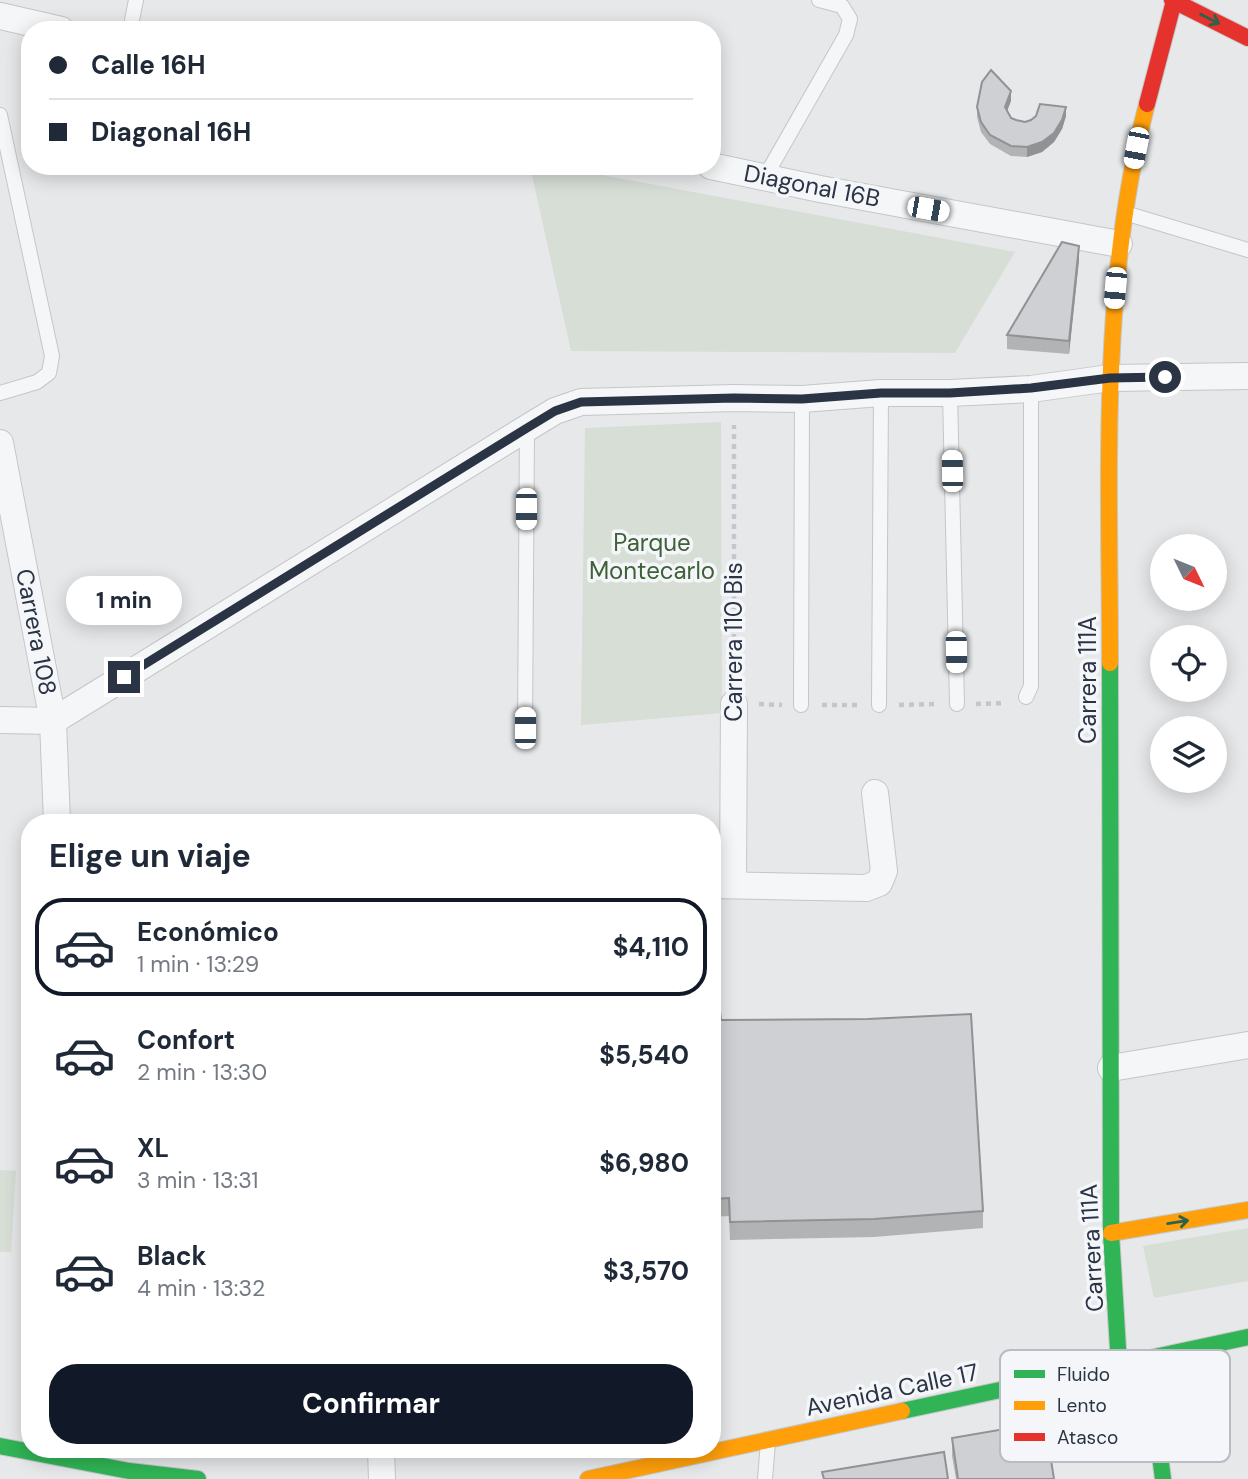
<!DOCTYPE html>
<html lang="es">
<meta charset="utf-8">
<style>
body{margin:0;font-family:"DM Sans",sans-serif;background:#f6f6f7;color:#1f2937;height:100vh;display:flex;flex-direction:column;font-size:26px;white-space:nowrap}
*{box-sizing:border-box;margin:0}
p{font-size:23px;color:#747a83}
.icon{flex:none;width:38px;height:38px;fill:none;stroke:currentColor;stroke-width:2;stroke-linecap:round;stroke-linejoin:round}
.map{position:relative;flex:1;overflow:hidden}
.drawer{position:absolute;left:21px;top:814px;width:700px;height:644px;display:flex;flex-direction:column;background:#fff;border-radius:28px;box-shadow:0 4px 18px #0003}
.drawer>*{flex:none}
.top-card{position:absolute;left:21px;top:21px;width:700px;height:154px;border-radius:28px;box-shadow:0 4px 18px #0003;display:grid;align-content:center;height:154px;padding:0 28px;background:#fff}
.needle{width:46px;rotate:133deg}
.controls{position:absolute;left:1150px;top:534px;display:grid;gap:14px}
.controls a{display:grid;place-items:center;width:77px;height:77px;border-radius:50%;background:#fff;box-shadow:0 4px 18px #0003;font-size:35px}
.end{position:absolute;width:32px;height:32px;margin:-16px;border:9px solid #2b3445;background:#fff;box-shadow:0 0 0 4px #fff}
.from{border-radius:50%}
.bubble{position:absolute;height:49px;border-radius:24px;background:#fff;box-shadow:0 4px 18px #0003;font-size:23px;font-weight:700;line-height:49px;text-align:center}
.car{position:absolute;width:21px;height:42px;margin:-21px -10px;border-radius:9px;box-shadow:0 0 5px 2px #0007;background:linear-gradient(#fff 24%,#345 0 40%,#fff 0 76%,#345 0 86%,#fff 0)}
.top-card b{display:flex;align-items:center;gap:24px;height:66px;font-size:26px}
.top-card b+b{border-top:2px solid #e0e1e3}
.top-card i{width:18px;height:18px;background:#1f2937}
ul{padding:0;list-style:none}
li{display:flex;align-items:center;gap:21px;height:98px;margin:0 14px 10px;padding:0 14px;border:4px solid transparent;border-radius:28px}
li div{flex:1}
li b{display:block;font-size:26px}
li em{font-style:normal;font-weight:700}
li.selected{border-color:#111827}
li>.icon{width:63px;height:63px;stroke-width:1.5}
h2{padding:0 28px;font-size:32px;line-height:84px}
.action{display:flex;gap:14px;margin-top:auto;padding:14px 28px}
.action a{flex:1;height:80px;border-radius:28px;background:#111827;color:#fff;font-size:28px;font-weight:700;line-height:80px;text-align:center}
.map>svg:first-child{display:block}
.green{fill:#d6ded6}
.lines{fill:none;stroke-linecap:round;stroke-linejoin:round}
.lane-casing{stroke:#c4c6c8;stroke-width:16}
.street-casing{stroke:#c4c6c8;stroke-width:28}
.fast-casing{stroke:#c4c6c8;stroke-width:18}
.slow-casing{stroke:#c4c6c8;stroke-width:18}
.jam-casing{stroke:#c4c6c8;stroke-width:18}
.path{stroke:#c5c6ca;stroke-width:4.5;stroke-dasharray:5 5;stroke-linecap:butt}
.lane{stroke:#f5f6f7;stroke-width:14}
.street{stroke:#f5f6f7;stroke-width:26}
.fast{stroke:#30b455;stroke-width:16}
.slow{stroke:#ff9f0a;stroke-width:16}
.jam{stroke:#e5322d;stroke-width:16}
.wall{fill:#b1b3b5}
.shaded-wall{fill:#909294}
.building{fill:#ced0d3;stroke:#909294;stroke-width:2}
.oneway{stroke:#2d614b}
.route{stroke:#2b3445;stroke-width:9}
.labels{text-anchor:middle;stroke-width:7;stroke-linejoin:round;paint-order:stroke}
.street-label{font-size:24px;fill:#2b3445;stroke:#f4f6f9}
.park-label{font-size:24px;fill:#3f6138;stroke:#f4f6f9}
.key{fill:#f4f6f9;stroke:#b8bcc3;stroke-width:2}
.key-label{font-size:19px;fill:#2b3445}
</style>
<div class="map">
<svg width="1248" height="1479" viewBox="0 0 1248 1479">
<rect width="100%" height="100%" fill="#e6e8ea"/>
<!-- green -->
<g class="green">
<polygon points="530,166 554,166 1015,252 955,353 571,351"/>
<polygon points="721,422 722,713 581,725 585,428"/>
<polygon points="0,1170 16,1171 11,1252 0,1252"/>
<polygon points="1248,1228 1248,1281 1154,1298 1143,1246"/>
</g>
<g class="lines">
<!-- lane casing -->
<g class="lane-casing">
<g id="lane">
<polyline points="130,30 136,0"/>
<polyline points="0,115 52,356 49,373 37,382 0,393"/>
<polyline points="765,177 846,35 850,19 842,6 819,0"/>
<polyline points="1125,213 1248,250"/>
<polyline points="950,393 957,704"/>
<polyline points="1026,697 1031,686 1031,389"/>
<polyline points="801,705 802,399"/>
<polyline points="879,705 881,393"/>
<polyline points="525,728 527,428"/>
<polyline points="765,1479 768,1442"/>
</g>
</g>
<!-- street casing -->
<g class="street-casing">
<g id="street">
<polyline points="0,16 61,30"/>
<polyline points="711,166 820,189 1119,244"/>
<polyline points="0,443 53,721 57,822"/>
<polyline points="0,720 53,721 527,428 555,411 581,402 734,398 802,399 881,393 950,393 1031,389 1110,378 1248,376"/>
<polyline points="712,885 866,888 879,883 884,871 875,793"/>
<polyline points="733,885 734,704"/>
<polyline points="1111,1068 1248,1045"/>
<polyline points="381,1449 382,1479"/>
</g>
</g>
<!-- fast casing -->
<g class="fast-casing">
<g id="fast">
<polyline points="1110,663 1111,1233 1119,1365"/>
<polyline points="1145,1359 1151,1386 1163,1479"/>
<polyline points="902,1411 1248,1337"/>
<polyline points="0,1446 129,1471 198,1479"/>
</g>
</g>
<!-- slow casing -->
<g class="slow-casing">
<g id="slow">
<path d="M1110 663C1110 477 1099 286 1147 104"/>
<polyline points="1111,1233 1248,1210"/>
<polyline points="588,1479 902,1411"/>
</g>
</g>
<!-- jam casing -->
<g class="jam-casing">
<g id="jam">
<polyline points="1172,0 1248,38"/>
<polyline points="1147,104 1174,1"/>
</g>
</g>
<!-- path -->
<g class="path">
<polyline points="734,679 734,425"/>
<polyline points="759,704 782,705"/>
<polyline points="976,704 1006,703"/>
<polyline points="822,705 859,705"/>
<polyline points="899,705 936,704"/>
</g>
<!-- lane -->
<use href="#lane" class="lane"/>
<!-- street -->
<use href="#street" class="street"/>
<!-- fast -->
<use href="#fast" class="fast"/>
<!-- slow -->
<use href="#slow" class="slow"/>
<!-- jam -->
<use href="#jam" class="jam"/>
</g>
<!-- wall -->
<g class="wall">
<polygon points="1011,101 1007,111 1011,118 1016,120 1025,122 1066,116 1062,129 1054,142 1042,152 1027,157 1011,156 990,144 981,132 977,117 977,107"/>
<polygon points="1079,260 1069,354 1007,349 1007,335"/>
<polygon points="712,993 721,1020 983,1211 983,1228 874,1237 730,1240 729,1216 712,1217"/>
<polygon points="952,1438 1054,1479 956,1479 952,1456"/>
</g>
<!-- shaded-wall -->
<g class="shaded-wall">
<polygon points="1011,91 1011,101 1005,116 1005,107"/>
<polygon points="1066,107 1066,116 1062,129 1054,142 1042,152 1027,157 1027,147"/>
<polygon points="1079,246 1079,260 1069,354 1069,341"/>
</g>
<!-- building -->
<g class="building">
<polygon points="991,70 1011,91 1005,107 1011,118 1016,120 1025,122 1031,120 1036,116 1040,104 1066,107 1062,120 1054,133 1042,142 1027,147 1011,146 990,135 981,122 977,107 982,82"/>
<polygon points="1062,242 1079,246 1069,341 1007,335"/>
<polygon points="712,993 718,993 721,1020 868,1019 971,1014 983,1211 874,1219 730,1222 729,1198 712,1199"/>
<polygon points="1045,1422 1054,1479 958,1479 952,1438"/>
<polygon points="944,1452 948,1479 824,1479 822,1472"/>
</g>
<!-- one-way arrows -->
<defs><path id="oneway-shaft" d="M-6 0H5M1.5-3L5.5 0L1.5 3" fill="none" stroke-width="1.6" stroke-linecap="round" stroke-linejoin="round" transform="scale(1.75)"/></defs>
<g class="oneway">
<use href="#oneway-shaft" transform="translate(1210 19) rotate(27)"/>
<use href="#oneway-shaft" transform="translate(1178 1222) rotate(-9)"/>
</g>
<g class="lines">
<!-- route -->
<polyline class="route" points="124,677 527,428 555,411 581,402 734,398 802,399 881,393 950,393 1031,388 1110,378 1165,377"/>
</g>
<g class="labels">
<!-- street labels -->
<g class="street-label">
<text transform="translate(812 186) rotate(11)" y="8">Diagonal 16B</text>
<text transform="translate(36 632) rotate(79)" y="8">Carrera 108</text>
<text transform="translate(734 642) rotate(-90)" y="8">Carrera 110 Bis</text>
<text transform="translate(1088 680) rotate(-90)" y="8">Carrera 111A</text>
<text transform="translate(1092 1248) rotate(-93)" y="8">Carrera 111A</text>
<text transform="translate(892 1390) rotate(-12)" y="8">Avenida Calle 17</text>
</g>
<!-- park labels -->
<g class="park-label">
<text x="652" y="551">Parque<tspan x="652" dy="28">Montecarlo</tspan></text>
</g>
</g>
<!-- legend -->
<rect x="1000" y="1350" width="230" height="112" rx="10" class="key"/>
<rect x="1014" y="1370" width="31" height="8" fill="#30b455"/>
<rect x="1014" y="1401" width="31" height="9" fill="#ff9f0a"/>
<rect x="1014" y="1433" width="31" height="8" fill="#e5322d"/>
<g class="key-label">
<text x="1057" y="1381">Fluido</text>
<text x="1057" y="1412">Lento</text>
<text x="1057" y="1444">Atasco</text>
</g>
</svg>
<div class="controls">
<a><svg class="needle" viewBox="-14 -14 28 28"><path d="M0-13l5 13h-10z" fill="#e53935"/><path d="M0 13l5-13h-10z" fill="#747a83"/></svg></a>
<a><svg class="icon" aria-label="locate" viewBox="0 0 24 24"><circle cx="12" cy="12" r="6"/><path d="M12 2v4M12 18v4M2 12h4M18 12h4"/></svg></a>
<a><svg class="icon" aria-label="layers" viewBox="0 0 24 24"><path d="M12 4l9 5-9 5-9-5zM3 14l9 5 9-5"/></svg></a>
</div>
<i class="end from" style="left:1165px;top:377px"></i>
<i class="end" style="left:124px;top:677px"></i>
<div class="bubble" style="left:66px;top:576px;width:116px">1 min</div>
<i class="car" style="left:1136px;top:148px;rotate:191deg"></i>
<i class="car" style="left:928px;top:209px;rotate:100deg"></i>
<i class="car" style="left:1115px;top:288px;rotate:185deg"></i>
<i class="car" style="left:952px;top:471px;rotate:359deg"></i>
<i class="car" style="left:526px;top:509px;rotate:180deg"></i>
<i class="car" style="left:956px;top:652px;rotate:179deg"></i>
<i class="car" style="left:525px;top:728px;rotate:0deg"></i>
<div class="top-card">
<b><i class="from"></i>Calle 16H</b>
<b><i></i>Diagonal 16H</b>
</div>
<section class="drawer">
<h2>Elige un viaje</h2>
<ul>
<li class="selected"><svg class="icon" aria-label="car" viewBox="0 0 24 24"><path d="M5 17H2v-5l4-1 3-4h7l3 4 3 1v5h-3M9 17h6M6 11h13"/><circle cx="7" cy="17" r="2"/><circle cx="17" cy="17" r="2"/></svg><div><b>Económico</b><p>1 min · 13:29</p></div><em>$4,110</em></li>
<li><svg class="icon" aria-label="car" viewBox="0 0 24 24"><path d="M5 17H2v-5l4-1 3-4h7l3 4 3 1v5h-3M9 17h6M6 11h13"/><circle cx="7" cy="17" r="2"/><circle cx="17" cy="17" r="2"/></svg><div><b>Confort</b><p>2 min · 13:30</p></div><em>$5,540</em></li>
<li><svg class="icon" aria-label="car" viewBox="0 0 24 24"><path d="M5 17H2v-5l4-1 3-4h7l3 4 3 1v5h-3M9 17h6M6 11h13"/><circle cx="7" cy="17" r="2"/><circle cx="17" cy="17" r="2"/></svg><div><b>XL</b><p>3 min · 13:31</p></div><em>$6,980</em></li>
<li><svg class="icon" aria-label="car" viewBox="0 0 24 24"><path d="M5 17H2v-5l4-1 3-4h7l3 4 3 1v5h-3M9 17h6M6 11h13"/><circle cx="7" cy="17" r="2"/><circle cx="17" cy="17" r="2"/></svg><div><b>Black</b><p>4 min · 13:32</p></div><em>$3,570</em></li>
</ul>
<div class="action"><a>Confirmar</a></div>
</section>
</div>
